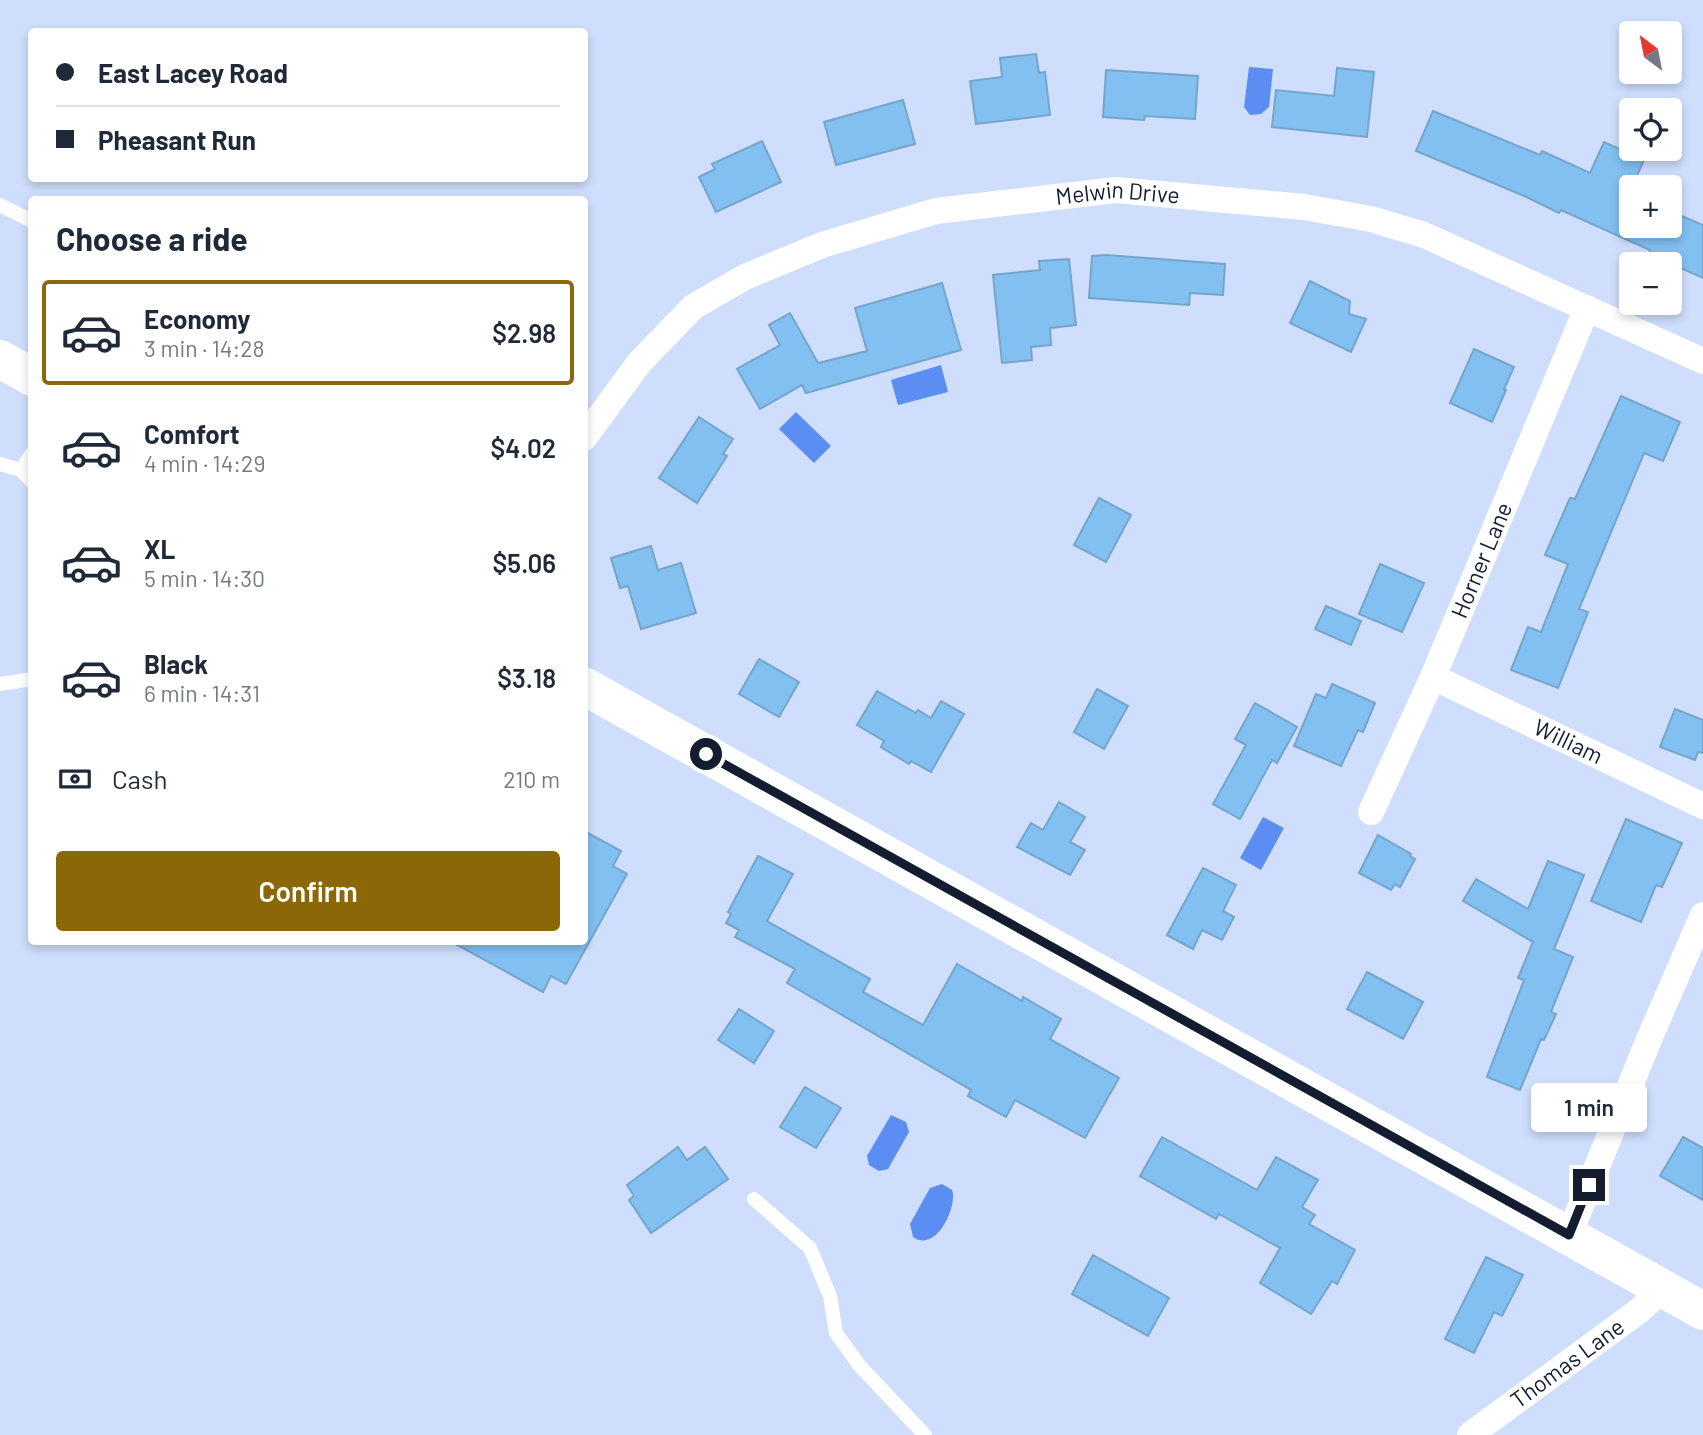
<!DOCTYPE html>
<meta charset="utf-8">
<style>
body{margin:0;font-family:Barlow,sans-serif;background:#f2f2f3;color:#1f2937;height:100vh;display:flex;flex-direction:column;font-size:26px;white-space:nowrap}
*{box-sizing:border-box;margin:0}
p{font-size:23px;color:#747a83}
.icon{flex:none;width:38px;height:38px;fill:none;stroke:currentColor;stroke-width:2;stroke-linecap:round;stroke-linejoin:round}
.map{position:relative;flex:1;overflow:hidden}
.side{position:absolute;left:28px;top:196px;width:560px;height:749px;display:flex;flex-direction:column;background:#fff;border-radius:7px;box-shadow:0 4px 10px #0003}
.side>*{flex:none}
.guide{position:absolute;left:28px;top:28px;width:560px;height:154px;border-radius:7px;box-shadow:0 4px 10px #0003;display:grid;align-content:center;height:154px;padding:0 28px;background:#fff}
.needle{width:46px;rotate:328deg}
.tools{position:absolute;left:1619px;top:21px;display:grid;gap:14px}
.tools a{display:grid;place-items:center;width:63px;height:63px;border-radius:7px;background:#fff;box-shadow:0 4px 10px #0003;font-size:35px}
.end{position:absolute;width:32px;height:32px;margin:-16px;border:9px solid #141d2f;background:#fff;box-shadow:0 0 0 4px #fff}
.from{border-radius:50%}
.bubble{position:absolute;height:49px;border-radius:7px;background:#fff;box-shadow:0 4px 10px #0003;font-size:23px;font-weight:600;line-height:49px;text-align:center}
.guide b{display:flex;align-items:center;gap:24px;height:66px;font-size:26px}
.guide b+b{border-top:2px solid #e0e1e3}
.guide i{width:18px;height:18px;background:#1f2937}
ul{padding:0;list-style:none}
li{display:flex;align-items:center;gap:21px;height:105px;margin:0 14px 10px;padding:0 14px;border:4px solid transparent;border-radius:7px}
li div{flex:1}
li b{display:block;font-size:26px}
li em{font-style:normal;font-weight:600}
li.current{border-color:#8b6707}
li>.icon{width:63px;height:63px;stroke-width:1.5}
h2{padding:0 28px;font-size:32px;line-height:84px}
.pay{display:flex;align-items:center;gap:18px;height:77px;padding:0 28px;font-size:26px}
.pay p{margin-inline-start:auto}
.primary-button{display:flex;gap:14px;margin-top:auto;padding:14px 28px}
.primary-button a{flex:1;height:80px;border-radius:7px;background:#8b6707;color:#fff;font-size:28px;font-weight:600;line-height:80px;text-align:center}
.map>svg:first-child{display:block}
.water{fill:#5c8df2}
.building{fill:#82c0f2;stroke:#76a5ca;stroke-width:2}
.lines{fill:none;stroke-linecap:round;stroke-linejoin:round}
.lane{stroke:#fff;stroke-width:14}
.street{stroke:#fff;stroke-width:26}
.secondary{stroke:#fff;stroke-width:38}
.route{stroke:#141d2f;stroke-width:9}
.labels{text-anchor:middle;stroke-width:5;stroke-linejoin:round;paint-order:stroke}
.street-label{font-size:23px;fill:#141d2f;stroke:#fefefe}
</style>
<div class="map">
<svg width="1703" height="1435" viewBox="0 0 1703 1435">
<rect width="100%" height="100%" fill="#cedefc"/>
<!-- water -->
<g class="water">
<polygon points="1249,67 1273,69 1269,107 1261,114 1250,115 1244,107"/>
<polygon points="941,365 948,392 898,405 891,380"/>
<polygon points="796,412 831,446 814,463 779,429"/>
<polygon points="1263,817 1284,828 1261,870 1240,858"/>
<polygon points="891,1115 906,1122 909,1132 888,1169 879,1171 869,1165 867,1156"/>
<path d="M942 1184 952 1190C958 1204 937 1254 913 1237L910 1224 930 1188Z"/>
</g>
<!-- building -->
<g class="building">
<polygon points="1036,54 1039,73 1045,72 1050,115 976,124 970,81 1002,77 1000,58"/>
<polygon points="1337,68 1374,72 1367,137 1272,127 1276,90 1334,96"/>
<polygon points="1106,70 1198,76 1195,119 1145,116 1144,120 1103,117"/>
<polygon points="903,100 915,144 836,165 824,122"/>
<polygon points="1433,111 1540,155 1542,151 1590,173 1604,142 1644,160 1629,193 1631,226 1670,226 1670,211 1703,225 1703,278 1649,254 1650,250 1561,210 1559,213 1522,195 1416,151"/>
<polygon points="762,141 781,182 716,212 699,177 715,169 712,164"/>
<polygon points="1106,255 1225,264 1223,295 1190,293 1189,305 1089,298 1092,256"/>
<polygon points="1069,259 1076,325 1050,328 1051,345 1031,347 1032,360 1002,363 993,275 1040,270 1039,261"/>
<polygon points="1310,281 1350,301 1349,314 1366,319 1351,352 1290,323"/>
<polygon points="942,283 961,350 806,393 802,385 760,409 737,369 780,345 769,325 790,313 818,363 867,351 855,308"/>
<polygon points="1474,349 1514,367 1504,389 1506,390 1492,422 1450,403"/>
<polygon points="1621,396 1680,422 1663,461 1644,453 1579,609 1588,612 1558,688 1511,670 1528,627 1541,632 1568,564 1545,555 1570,498 1575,499"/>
<polygon points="699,417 733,439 723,454 727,456 697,503 659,478"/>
<polygon points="1099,498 1131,515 1106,562 1074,545"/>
<polygon points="651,546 658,570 681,563 696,613 641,629 628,586 620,588 611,558"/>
<polygon points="1380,564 1424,583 1402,632 1359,614"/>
<polygon points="1326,606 1361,621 1351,645 1315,629"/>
<polygon points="759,659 799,682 779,717 739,694"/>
<polygon points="1332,684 1375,703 1363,732 1358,730 1341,766 1294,746 1316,694 1326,698"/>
<polygon points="1097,689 1128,706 1104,749 1074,732"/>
<polygon points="877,691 916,713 918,710 931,718 941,701 964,714 931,772 911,761 909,764 881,747 884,741 857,725"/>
<polygon points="1255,703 1297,727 1277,763 1272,760 1240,819 1213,804 1246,745 1235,739"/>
<polygon points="1675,709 1703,720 1703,753 1698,752 1695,760 1660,747"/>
<polygon points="1059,802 1085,817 1070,842 1085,850 1070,875 1017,847 1031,823 1043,830"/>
<polygon points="1626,819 1682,843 1662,887 1656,885 1641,922 1591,901"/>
<polygon points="584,831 621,851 613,866 627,874 566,984 551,976 543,992 452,942 584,942"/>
<polygon points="1378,835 1411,854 1410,856 1415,859 1400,887 1395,884 1391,890 1359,873"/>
<polygon points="758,856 793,874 767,921 870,979 863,992 923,1025 957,964 1022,1001 1023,997 1061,1019 1050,1039 1119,1078 1085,1138 1015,1100 1006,1117 968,1096 971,1090 787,983 795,969 735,937 739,930 726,923 731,914 728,912"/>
<polygon points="1548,861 1584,875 1554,949 1573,957 1551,1012 1556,1014 1544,1040 1541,1039 1520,1090 1487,1077 1524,980 1518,978 1533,942 1463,901 1476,879 1528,909"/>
<polygon points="1203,868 1236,885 1223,911 1234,917 1222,940 1202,930 1193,949 1167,935"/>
<polygon points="1367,972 1423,1002 1403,1039 1347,1009"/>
<polygon points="739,1009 774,1031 754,1063 718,1040"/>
<polygon points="805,1087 841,1108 816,1148 780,1127"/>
<polygon points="1162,1137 1257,1190 1276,1157 1318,1180 1302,1207 1315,1215 1309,1224 1355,1250 1337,1284 1332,1281 1311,1314 1260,1283 1280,1248 1219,1214 1216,1219 1140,1176"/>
<polygon points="1683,1137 1703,1148 1703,1200 1660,1176"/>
<polygon points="678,1147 687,1160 705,1147 728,1179 651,1233 629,1200 634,1196 627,1185"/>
<polygon points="1093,1255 1169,1298 1148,1336 1072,1294"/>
<polygon points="1486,1257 1523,1275 1502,1316 1494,1312 1474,1353 1445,1339"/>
</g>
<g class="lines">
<!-- lane -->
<g class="lane">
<polyline points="0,205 32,221"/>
<polyline points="0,464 21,470 32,482"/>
<polyline points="21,470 32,453"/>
<polyline points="0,684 32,679"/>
<polyline points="754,1199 810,1248 830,1296 836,1333 859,1365 925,1435"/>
</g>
<!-- street -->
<g class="street">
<path id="s1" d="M584 438 639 363 693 307 745 277 822 245 936 211 1116 190 1304 207 1371 219 1424 235 1703 361"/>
<path id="s2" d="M1433 677 1703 806"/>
<path id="s3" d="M1371 812 1433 677 1587 308"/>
<polyline points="1569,1235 1650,1037 1703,915"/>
<path id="s4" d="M1470 1435 1640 1310 1663 1289"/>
</g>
<!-- secondary -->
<g class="secondary">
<polyline points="0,359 32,377"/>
<polyline points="584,686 1703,1311"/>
</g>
</g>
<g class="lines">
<!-- route -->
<polyline class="route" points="706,754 1569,1235 1589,1185"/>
</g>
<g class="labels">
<!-- street labels -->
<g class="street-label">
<text dy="8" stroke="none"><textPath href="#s1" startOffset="616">Melwin Drive</textPath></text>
<text dy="8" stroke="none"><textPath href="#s3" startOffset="275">Horner Lane</textPath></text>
<text dy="8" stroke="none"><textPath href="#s2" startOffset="150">William</textPath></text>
<text dy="8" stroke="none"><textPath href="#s4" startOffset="121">Thomas Lane</textPath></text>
</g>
</g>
</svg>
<div class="tools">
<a><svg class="needle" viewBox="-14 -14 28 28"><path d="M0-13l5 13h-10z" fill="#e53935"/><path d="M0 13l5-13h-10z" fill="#747a83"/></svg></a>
<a><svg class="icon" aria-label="locate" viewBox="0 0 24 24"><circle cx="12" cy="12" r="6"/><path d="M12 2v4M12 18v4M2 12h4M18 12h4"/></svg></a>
<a>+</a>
<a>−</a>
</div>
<i class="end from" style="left:706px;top:754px"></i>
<i class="end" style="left:1589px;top:1185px"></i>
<div class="bubble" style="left:1531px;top:1083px;width:116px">1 min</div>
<div class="guide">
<b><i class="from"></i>East Lacey Road</b>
<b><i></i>Pheasant Run</b>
</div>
<section class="side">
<h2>Choose a ride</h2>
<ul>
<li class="current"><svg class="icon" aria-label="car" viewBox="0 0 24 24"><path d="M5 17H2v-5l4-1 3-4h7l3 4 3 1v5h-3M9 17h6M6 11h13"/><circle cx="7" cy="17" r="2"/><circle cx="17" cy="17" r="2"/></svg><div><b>Economy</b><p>3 min · 14:28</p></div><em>$2.98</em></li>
<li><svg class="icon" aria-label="car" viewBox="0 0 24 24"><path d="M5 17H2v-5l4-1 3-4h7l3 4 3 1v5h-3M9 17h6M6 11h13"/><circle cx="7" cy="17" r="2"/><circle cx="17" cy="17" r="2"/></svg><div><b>Comfort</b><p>4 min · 14:29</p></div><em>$4.02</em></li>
<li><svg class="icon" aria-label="car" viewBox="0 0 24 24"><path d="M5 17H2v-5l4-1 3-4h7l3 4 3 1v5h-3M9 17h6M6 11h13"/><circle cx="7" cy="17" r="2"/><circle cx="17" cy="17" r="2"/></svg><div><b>XL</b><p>5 min · 14:30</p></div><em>$5.06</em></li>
<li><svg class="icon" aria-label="car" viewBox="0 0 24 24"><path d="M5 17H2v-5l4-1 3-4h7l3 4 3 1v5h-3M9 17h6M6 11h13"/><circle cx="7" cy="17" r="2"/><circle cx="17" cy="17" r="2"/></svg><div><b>Black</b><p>6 min · 14:31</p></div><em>$3.18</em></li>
</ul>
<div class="pay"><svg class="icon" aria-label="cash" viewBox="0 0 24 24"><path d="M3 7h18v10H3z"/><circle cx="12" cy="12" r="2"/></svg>Cash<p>210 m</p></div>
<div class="primary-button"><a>Confirm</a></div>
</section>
</div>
